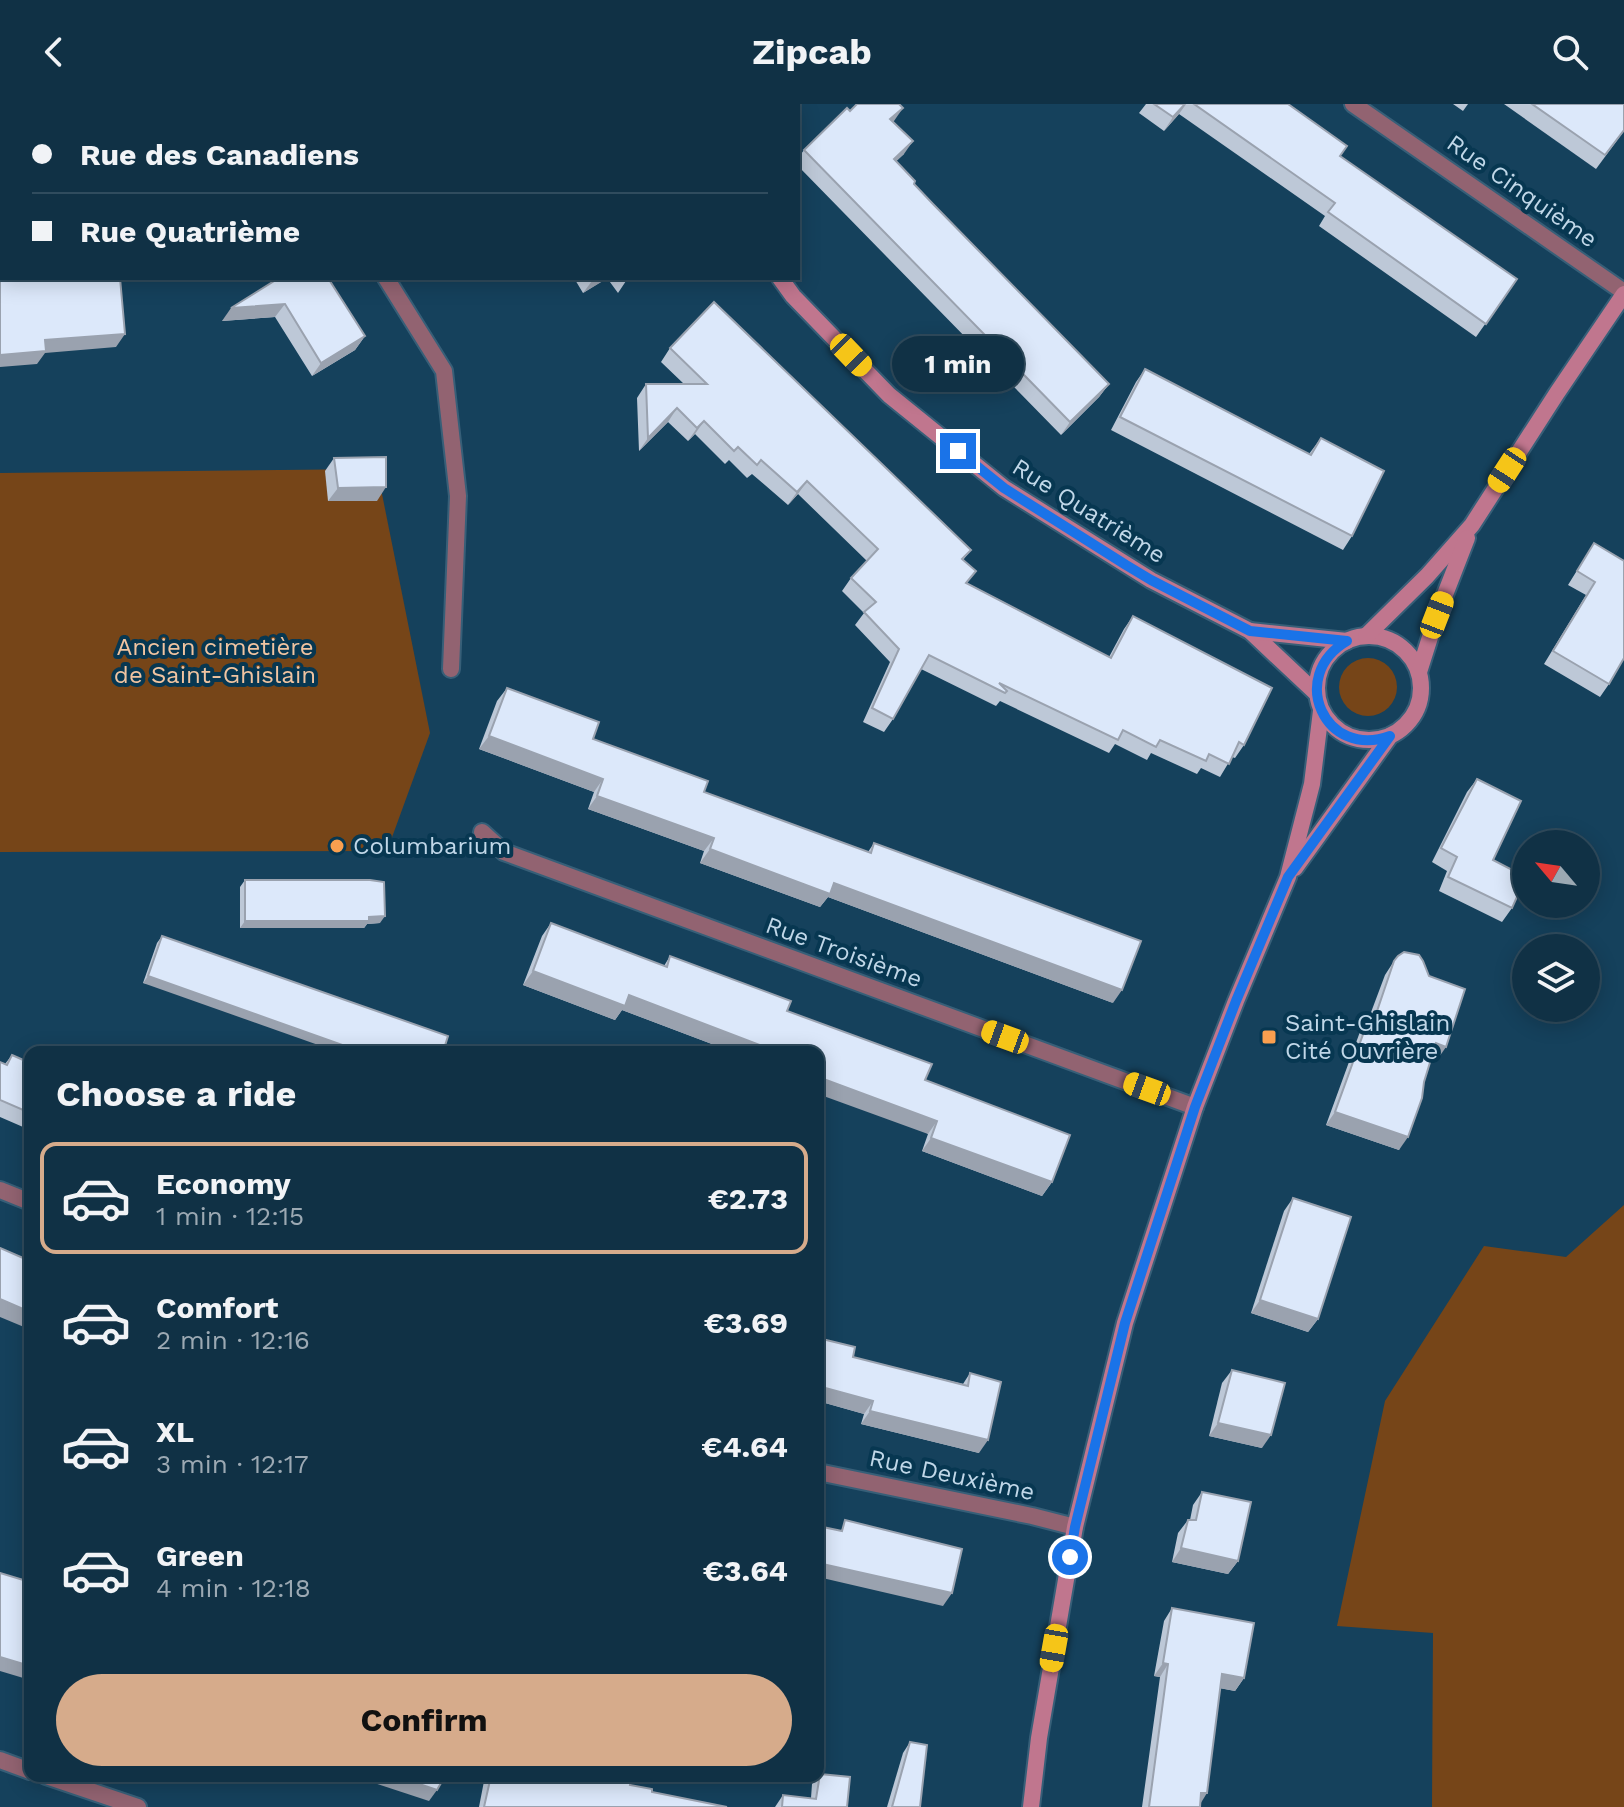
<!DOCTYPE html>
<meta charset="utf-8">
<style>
body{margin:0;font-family:"Work Sans",sans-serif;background:#1e3d50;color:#f1f3f6;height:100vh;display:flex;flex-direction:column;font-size:30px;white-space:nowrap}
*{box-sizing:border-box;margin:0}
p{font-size:26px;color:#9ca9b3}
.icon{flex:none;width:44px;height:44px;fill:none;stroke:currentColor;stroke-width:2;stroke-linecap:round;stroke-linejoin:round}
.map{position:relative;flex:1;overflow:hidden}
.panel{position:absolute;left:24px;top:942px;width:800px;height:736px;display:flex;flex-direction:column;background:#103145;border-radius:16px;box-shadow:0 4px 20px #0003,0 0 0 2px #304c5e}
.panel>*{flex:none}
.banner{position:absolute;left:0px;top:0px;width:800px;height:176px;box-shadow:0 4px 20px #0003,0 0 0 2px #304c5e;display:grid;align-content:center;height:176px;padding:0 32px;background:#103145}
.needle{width:52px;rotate:299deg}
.buttons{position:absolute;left:1512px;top:726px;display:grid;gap:16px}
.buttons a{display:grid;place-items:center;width:88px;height:88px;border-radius:50%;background:#103145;box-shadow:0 4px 20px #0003,0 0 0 2px #304c5e;font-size:40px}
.end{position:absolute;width:36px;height:36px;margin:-18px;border:10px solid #1a73e8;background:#fff;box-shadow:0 0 0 4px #fff}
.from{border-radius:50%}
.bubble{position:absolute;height:56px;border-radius:28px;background:#103145;box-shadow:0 4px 20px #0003,0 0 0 2px #304c5e;font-size:26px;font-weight:700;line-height:56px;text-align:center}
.car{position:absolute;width:24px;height:48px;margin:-24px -12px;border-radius:10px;box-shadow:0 0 6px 2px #0007;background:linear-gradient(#f5c518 24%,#345 0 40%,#f5c518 0 76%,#345 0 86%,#f5c518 0)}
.banner b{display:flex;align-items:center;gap:28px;height:76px;font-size:30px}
.banner b+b{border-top:2px solid #304c5e}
.banner i{width:20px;height:20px;background:#f1f3f6}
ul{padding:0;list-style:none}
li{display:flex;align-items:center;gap:24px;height:112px;margin:0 16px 12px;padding:0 16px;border:4px solid transparent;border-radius:16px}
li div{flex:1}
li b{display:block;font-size:30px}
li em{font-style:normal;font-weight:700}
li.current{border-color:#d6ab8b}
li>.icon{width:72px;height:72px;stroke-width:1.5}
h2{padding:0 32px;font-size:36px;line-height:96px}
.button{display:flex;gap:16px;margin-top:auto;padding:16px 32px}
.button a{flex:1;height:92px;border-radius:48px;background:#d6ab8b;color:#111;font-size:32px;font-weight:700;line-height:92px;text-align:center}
header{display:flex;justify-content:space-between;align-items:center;height:104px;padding:0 32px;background:#103145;font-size:36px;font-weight:700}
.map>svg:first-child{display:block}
.green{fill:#764518}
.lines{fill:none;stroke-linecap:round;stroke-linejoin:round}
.street-casing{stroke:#375f78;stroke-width:20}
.secondary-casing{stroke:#375f78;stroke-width:20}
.street{stroke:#926371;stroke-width:16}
.secondary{stroke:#c0768e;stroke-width:16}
.wall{fill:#bdc8d7}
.shaded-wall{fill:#9aa2af}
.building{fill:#dce8fa;stroke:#9aa2af;stroke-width:2}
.route{stroke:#1a73e8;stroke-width:10}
.poi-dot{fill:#fa9f4f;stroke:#073751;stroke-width:3}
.labels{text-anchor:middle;stroke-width:8;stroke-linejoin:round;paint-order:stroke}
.street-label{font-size:24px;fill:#c0d7e8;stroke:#073751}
.park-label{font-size:24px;fill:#f0c4a1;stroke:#073751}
.poi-label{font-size:24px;fill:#c0d7e8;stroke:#073751;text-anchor:start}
</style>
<header><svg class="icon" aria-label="back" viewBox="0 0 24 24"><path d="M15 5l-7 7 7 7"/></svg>Zipcab<svg class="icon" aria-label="search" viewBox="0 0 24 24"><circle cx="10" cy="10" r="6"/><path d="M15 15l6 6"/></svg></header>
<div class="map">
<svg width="1624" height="1703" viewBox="0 0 1624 1703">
<rect width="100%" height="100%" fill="#15415c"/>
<!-- green -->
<g class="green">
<polygon points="377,365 430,629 387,747 0,748 0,369"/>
<circle cx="1368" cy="583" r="29"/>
<polygon points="1624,1101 1624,1703 1432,1703 1433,1529 1337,1522 1385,1297 1484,1142 1566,1153"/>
</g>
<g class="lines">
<!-- street casing -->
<g class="street-casing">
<g id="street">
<polyline points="1353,0 1624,188"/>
<polyline points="395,2 398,0"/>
<polyline points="0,98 2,98"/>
<polyline points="386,174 444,267 458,392 451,565"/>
<polyline points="482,728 504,748 1195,1003"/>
<polyline points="0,1086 30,1098"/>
<polyline points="818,1368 1032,1412 1075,1423"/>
<polyline points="0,1656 30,1667"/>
<polyline points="46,1672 138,1703"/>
</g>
</g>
<!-- secondary casing -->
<g class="secondary-casing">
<g id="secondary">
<polyline points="661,0 663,2"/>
<polyline points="780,174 793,192 889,291 1004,384 1151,476 1250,527 1316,589"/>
<polyline points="1250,527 1347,537"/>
<circle cx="1369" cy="584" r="52"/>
<polyline points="1366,532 1427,472 1472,421 1557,289 1624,190"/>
<polyline points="1419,568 1437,511 1467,434"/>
<polyline points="1295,764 1390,632"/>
<polyline points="1031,1703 1039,1634 1075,1423 1125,1219 1195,1003 1236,897 1288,773 1312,680 1321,607"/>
</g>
</g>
<!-- street -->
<use href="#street" class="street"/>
<!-- secondary -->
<use href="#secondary" class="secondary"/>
</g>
<!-- wall -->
<g class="wall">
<polygon points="1146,0 1288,0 1340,52 1517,175 1476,233 1319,122 1325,112 1179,10 1164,27 1139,9"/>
<polygon points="1453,0 1468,0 1463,7"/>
<polygon points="1504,0 1624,0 1624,27 1596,65"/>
<polygon points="850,7 893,18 904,50 896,57 914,80 1109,280 1099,293 1061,331 798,62 798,54 804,46"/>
<polygon points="279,174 365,232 355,246 312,272 275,213 222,217"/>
<polygon points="574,174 628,174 618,189 607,174 583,189"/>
<polygon points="670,244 971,446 963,456 967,479 1109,553 1124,525 1133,512 1244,641 1235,654 1232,653 1220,673 1201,664 1197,670 1151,649 1147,656 1115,640 1109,649 1000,597 996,602 921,565 893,615 884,628 863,618 890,558 855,521 864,509 842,487 851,474 867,457 798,390 788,401 752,370 747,374 729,356 725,360 695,330 688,337 668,318 639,347 637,294 646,280 684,280 661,258"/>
<polygon points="1145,265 1309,350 1321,334 1352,432 1343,446 1111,326 1136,278"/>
<polygon points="334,354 377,397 328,397 325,367"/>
<polygon points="1594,439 1609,580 1600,593 1544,560 1586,491 1568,481"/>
<polygon points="507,584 593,635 704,688 868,748 874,739 1113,899 828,793 820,803 700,759 704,747 588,705 594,688 479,645 497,597"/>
<polygon points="1477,675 1493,756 1512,804 1502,818 1439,787 1447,767 1432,758 1467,688"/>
<polygon points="245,776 380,819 367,820 364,824 240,824 240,783"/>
<polygon points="551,819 664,862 670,852 787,907 925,976 1052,1078 1042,1092 922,1047 928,1030 818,948 733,948 622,906 615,916 523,881 542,832"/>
<polygon points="162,832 448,932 143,879 157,839"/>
<polygon points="1394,857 1437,956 1431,954 1399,1046 1326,1021 1361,925 1370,911 1385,871"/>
<polygon points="12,951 30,959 30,1026 0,1013 0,958 5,960"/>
<polygon points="1293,1094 1318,1215 1308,1228 1251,1209 1284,1107"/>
<polygon points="818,1234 853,1253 963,1280 970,1269 979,1349 861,1320 864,1310 818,1297"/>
<polygon points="1232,1266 1262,1344 1209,1332 1222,1279"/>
<polygon points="1202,1388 1238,1457 1228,1470 1172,1458 1178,1429 1188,1416 1190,1416 1193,1401"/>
<polygon points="1172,1504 1244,1574 1235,1587 1220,1584 1200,1703 1142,1703 1160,1573 1154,1572 1164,1517"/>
<polygon points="910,1638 920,1703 887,1703 903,1649"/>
<polygon points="820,1670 847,1703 775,1703 783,1691 811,1694 812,1680"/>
<polygon points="485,1672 632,1672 630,1681 652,1688 727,1703 479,1703"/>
</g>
<!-- shaded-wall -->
<g class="shaded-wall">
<polygon points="1186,0 1179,10 1164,27 1173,13"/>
<polygon points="903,4 894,17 881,28 890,15"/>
<polygon points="913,37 904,50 885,68 894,55"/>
<polygon points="597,174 608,174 583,189 592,177"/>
<polygon points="285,200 275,213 222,217 231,204"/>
<polygon points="125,230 116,243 45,249 37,260 0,263 0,251 45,236"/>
<polygon points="365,232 355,246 312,272 321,259"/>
<polygon points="1109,280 1099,293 1061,331 1070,318"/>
<polygon points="677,304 668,318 639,347 648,334"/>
<polygon points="704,317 695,330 688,337 697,324"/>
<polygon points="807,377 798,390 788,401 797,388"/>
<polygon points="386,383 377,397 328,397 338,384"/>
<polygon points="489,632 603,675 594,688 479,645"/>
<polygon points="597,692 714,734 704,747 588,705"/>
<polygon points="710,745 834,779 1122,886 1113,899 828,793 820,803 700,759"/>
<polygon points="385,812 380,819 367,820 364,824 240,824 245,817"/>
<polygon points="533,867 629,891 762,942 758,948 733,948 622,906 615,916 523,881"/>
<polygon points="148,872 362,948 338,948 143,879"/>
<polygon points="1436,939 1446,943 1437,956 1426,952"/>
<polygon points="818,973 937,1017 928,1030 818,990"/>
<polygon points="1335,1008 1408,1033 1399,1046 1326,1021"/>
<polygon points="931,1034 1052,1078 1042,1092 922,1047"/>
<polygon points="0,1195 30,1208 30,1214 24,1223 0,1213"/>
<polygon points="1260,1196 1318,1215 1308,1228 1251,1209"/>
<polygon points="818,1282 873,1297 864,1310 818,1297"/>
<polygon points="870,1307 988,1336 979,1349 861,1320"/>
<polygon points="1218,1319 1271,1331 1262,1344 1209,1332"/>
<polygon points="1181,1444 1238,1457 1228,1470 1172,1458"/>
<polygon points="818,1459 952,1489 943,1502 818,1473"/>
<polygon points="0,1553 30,1562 30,1576 0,1567"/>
<polygon points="1163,1559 1168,1560 1160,1573 1154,1572"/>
<polygon points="1222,1570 1244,1574 1235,1587 1213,1583"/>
<polygon points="353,1672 396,1672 437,1686 429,1697"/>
<polygon points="1201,1689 1207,1689 1199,1702"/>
</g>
<!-- building -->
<g class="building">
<polygon points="530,0 586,0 587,2 527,2"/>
<polygon points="857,0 899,0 903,4 890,15 913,37 894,55 915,77 914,80 933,100 1109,280 1070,318 804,46 847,4 850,7"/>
<polygon points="1154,0 1185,0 1173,13"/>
<polygon points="1194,0 1288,0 1347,42 1340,52 1517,175 1486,220 1328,108 1335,99"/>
<polygon points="1532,0 1624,0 1624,26 1605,51"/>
<polygon points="2,162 2,174 120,174 125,230 45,236 46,247 0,251 0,163"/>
<polygon points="279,174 328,174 365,232 321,259 285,200 231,204"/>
<polygon points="714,198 971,446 962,455 976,467 966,479 1111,554 1133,512 1272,584 1244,641 1239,638 1229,660 1209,650 1206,657 1160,636 1156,643 1123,626 1118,636 999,579 1007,587 1005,589 929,551 893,615 872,604 899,545 864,508 876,498 851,474 878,445 807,377 797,388 761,356 757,361 738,343 734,347 704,317 697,324 677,304 648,334 646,280 707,280 670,244"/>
<polygon points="1145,265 1311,351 1321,334 1384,367 1352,432 1120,313"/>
<polygon points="386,353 386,383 338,384 334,354"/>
<polygon points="1594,439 1624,457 1624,554 1609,580 1553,547 1595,478 1577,467"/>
<polygon points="507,584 599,618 593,635 708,677 704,688 871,749 874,739 1141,837 1122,886 834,779 830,790 710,745 714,734 597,692 603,675 489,632"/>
<polygon points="1477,675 1521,697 1493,756 1526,773 1512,804 1448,773 1457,753 1441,744"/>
<polygon points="245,776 370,776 384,778 385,812 369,813 369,817 245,817"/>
<polygon points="551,819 667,863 670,852 791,897 787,907 932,960 925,976 1070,1031 1052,1078 931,1034 937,1017 818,973 818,948 761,948 762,942 629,891 625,902 533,867"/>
<polygon points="162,832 448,932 443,948 362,948 148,872"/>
<polygon points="1404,848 1419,851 1423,857 1429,872 1465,885 1446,943 1436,939 1424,978 1422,994 1408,1033 1335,1008 1370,911 1375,913 1394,857 1398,852"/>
<polygon points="12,951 30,959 30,1009 0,996 0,958 7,961"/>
<polygon points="1293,1094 1351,1113 1318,1215 1260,1196"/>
<polygon points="0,1144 30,1157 30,1208 0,1195"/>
<polygon points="818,1234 855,1243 853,1253 968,1282 970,1269 1001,1278 988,1336 870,1307 873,1297 818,1282"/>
<polygon points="1232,1266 1285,1279 1271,1331 1218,1319"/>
<polygon points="1202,1388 1251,1398 1238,1457 1181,1444 1188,1416 1196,1416"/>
<polygon points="845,1416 962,1445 952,1489 818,1459 818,1422 842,1427"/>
<polygon points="0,1469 30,1478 30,1562 0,1553"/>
<polygon points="1172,1504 1254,1519 1244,1574 1222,1570 1207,1689 1201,1689 1200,1703 1149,1703 1168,1560 1163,1559"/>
<polygon points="910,1638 927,1641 920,1703 892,1703"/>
<polygon points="820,1670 850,1673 847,1703 782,1703 783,1691 816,1695"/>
<polygon points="396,1672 445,1672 437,1686"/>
<polygon points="491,1672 632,1672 630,1681 652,1685 652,1688 727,1703 484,1703"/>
</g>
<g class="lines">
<!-- route -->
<path class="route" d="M958 347 1004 384 1126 461 1151 476 1250 527 1347 537C1287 572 1325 656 1390 632L1288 773 1236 897 1195 1003 1125 1219 1075 1423 1070 1453"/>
</g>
<!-- markers -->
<g class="poi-dot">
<circle cx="337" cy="742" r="8"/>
<rect x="1261" y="925" width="16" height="16" rx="4"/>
</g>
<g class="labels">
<!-- street labels -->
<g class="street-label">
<text transform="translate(1522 87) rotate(35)" y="8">Rue Cinquième</text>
<text transform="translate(1089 407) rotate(32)" y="8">Rue Quatrième</text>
<text transform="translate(844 848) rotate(20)" y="8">Rue Troisième</text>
<text transform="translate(952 1371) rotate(12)" y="8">Rue Deuxième</text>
</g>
<!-- park labels -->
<g class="park-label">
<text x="215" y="551">Ancien cimetière<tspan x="215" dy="28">de Saint-Ghislain</tspan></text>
</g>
<!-- poi labels -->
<g class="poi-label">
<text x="353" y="750">Columbarium</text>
<text x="1285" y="927">Saint-Ghislain<tspan x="1285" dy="28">Cité Ouvrière</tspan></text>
</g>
</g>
</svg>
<div class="buttons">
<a><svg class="needle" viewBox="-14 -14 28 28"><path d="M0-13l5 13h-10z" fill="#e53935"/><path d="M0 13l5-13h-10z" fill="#9ca9b3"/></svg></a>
<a><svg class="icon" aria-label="layers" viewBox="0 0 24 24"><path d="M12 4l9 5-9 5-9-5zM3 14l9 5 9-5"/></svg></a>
</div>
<i class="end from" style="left:1070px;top:1453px"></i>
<i class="end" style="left:958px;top:347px"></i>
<div class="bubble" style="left:892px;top:232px;width:132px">1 min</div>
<i class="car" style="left:851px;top:251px;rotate:136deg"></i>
<i class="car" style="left:1507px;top:366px;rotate:213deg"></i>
<i class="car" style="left:1437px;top:511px;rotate:21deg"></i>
<i class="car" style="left:1005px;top:933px;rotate:290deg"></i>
<i class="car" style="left:1147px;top:985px;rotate:290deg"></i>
<i class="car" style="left:1054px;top:1544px;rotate:190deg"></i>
<div class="banner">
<b><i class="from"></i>Rue des Canadiens</b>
<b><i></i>Rue Quatrième</b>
</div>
<section class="panel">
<h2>Choose a ride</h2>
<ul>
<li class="current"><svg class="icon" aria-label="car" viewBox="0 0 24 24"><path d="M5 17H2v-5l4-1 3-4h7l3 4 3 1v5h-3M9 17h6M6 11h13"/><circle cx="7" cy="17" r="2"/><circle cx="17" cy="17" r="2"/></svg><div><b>Economy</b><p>1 min · 12:15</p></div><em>€2.73</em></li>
<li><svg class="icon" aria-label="car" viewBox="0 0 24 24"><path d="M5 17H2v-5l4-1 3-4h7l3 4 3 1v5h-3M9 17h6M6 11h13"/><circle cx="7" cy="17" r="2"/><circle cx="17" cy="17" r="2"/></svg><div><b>Comfort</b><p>2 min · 12:16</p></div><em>€3.69</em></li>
<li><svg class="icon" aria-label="car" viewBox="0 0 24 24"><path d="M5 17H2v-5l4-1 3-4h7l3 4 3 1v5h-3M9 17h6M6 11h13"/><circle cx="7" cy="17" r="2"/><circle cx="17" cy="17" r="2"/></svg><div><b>XL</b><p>3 min · 12:17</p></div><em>€4.64</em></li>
<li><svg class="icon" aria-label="car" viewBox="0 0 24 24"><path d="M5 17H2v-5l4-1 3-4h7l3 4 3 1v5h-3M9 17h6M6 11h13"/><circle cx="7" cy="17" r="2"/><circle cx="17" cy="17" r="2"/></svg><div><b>Green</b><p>4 min · 12:18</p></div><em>€3.64</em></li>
</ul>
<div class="button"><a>Confirm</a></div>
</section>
</div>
